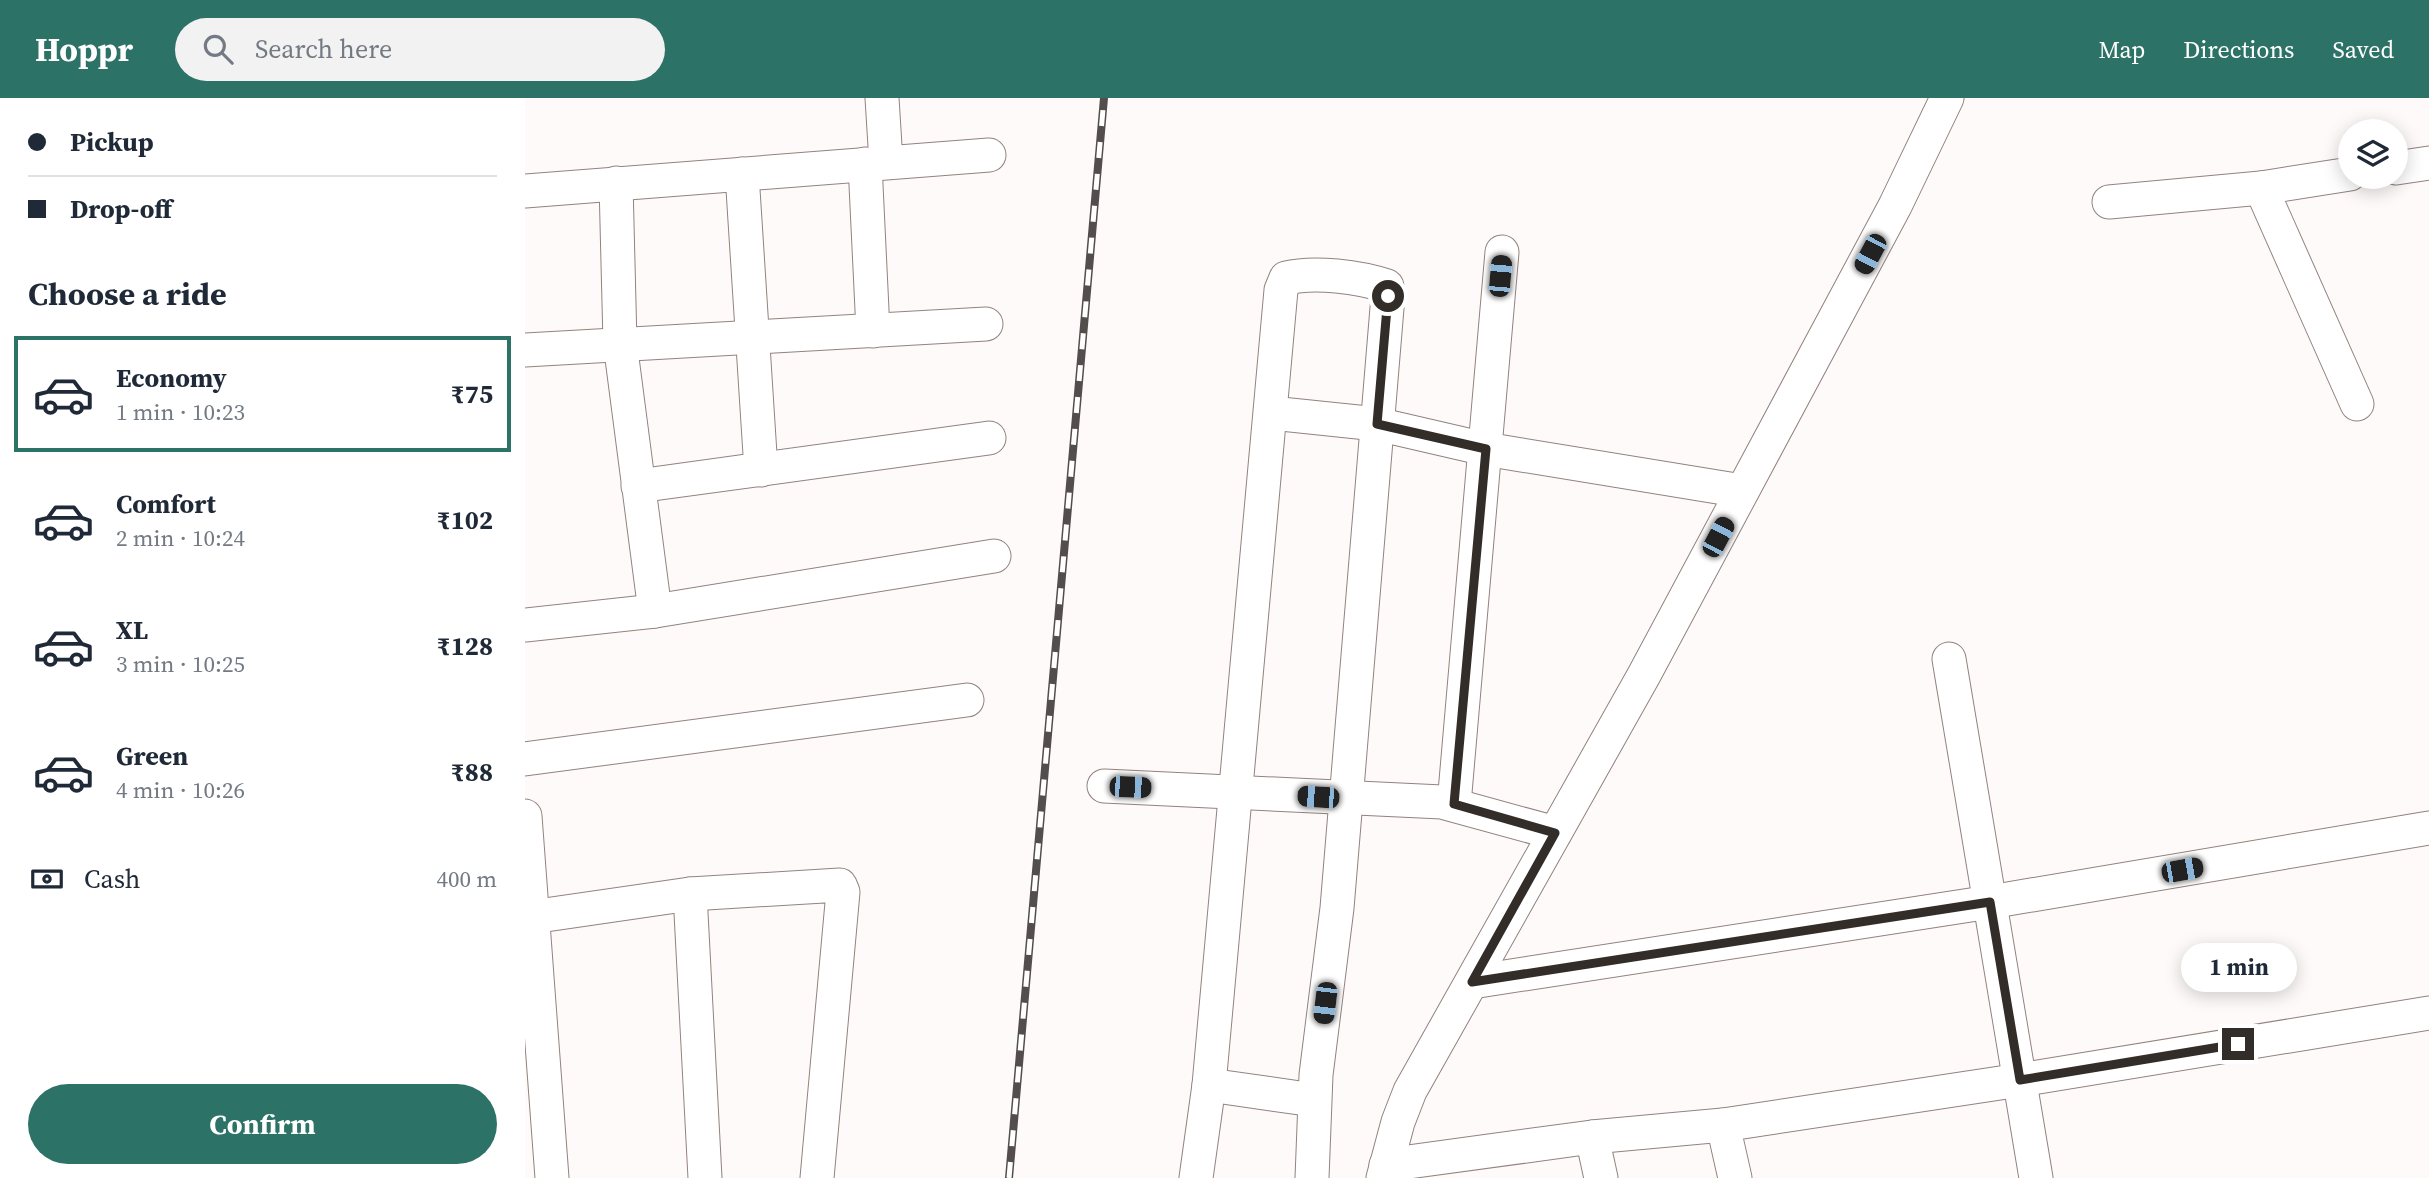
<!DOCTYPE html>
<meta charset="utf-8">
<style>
body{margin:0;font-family:"Source Serif 4",serif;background:#f2f2f3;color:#1f2937;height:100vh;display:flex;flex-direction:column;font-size:26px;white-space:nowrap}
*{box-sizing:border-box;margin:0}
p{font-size:23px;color:#747a83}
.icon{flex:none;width:38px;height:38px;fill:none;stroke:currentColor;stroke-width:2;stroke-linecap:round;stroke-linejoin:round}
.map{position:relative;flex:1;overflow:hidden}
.sheet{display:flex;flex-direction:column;background:#fff;width:525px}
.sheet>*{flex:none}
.guide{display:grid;align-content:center;height:154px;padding:0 28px;background:#fff}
.tools{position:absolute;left:1813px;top:21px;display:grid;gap:14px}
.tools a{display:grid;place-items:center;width:70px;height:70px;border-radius:50%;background:#fff;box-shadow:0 4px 18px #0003;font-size:35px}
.end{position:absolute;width:32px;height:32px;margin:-16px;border:9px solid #332d2a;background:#fff;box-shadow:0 0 0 4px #fff}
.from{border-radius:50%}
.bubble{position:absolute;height:49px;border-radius:24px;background:#fff;box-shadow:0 4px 18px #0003;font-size:23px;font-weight:700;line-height:49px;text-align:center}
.car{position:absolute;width:21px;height:42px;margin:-21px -10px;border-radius:9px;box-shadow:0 0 5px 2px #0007;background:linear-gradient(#222 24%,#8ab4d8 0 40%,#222 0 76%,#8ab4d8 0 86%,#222 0)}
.guide b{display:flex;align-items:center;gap:24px;height:66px;font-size:26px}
.guide b+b{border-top:2px solid #e0e1e3}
.guide i{width:18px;height:18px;background:#1f2937}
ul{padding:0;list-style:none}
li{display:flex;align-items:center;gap:21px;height:116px;margin:0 14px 10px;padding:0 14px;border:4px solid transparent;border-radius:0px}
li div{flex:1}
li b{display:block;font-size:26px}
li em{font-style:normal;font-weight:700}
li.current{border-color:#2d7266}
li>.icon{width:63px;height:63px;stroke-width:1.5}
h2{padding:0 28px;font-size:32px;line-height:84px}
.pay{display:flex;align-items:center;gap:18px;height:77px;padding:0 28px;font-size:26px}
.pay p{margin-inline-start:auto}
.action{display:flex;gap:14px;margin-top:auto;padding:14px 28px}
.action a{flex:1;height:80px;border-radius:42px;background:#2d7266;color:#fff;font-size:28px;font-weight:700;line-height:80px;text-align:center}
header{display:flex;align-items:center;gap:42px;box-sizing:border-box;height:98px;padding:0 35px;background:#2d7266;color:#fff}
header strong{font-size:33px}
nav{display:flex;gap:38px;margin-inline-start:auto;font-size:24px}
.search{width:490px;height:63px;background:#f2f2f3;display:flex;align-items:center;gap:18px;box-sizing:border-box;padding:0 24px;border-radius:38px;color:#747a83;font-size:26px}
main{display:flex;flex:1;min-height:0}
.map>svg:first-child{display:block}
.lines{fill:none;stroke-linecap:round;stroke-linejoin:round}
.street-casing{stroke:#93827d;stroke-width:35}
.street{stroke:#fff;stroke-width:33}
.rail-casing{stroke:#534e4b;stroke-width:8}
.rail{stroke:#fff;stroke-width:5;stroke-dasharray:16;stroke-linecap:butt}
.route{stroke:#332d2a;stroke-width:9}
</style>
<header>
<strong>Hoppr</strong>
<div class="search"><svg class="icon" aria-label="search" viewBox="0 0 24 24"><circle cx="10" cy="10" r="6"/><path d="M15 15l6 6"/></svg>Search here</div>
<nav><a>Map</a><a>Directions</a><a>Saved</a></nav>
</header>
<main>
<section class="sheet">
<div class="guide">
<b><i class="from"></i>Pickup</b>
<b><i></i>Drop-off</b>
</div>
<h2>Choose a ride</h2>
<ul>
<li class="current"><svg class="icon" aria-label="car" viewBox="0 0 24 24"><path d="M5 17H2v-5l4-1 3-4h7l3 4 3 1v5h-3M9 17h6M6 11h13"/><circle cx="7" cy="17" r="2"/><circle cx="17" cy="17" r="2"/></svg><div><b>Economy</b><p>1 min · 10:23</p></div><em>₹75</em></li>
<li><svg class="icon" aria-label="car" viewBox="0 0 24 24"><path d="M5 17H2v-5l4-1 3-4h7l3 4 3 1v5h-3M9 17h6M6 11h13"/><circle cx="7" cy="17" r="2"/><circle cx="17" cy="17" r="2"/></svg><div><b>Comfort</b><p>2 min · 10:24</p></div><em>₹102</em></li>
<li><svg class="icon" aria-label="car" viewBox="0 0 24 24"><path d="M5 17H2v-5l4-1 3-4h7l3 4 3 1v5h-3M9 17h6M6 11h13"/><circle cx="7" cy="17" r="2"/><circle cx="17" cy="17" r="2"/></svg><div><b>XL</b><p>3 min · 10:25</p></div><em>₹128</em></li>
<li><svg class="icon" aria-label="car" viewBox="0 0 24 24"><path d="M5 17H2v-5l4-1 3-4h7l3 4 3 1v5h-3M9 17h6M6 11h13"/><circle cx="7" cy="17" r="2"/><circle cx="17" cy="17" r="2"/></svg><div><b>Green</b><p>4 min · 10:26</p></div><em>₹88</em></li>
</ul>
<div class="pay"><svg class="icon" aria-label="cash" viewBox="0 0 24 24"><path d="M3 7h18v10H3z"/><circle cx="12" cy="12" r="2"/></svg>Cash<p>400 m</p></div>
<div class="action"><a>Confirm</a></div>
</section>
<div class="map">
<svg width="1904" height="1080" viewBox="0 0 1904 1080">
<rect width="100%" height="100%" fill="#fdfaf9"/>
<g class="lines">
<!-- street casing -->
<g class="street-casing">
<g id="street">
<polyline points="357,0 361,64"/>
<polyline points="340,66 348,233"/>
<polyline points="1871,70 1904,65"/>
<polyline points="217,76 236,372"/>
<polyline points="91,85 95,245 130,513"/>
<polyline points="1736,90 1832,306"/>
<polyline points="0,93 464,57"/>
<polyline points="1584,104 1736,90 1825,76"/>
<polyline points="0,252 461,226"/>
<polyline points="746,315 852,326 960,351 1217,393"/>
<polyline points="113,388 464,340"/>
<polyline points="0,527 130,513 469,458"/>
<polyline points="1424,561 1511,1080"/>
<polyline points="0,661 442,602"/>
<polyline points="579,688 917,704 1030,735"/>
<polyline points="929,706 977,154"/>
<polyline points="0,718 27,1080"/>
<polyline points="165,796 180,1080"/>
<polyline points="0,820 165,796 315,787 318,794 292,1080"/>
<polyline points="947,884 1465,804 1904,730"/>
<polyline points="684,987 789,1002"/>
<polyline points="1198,1027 1210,1080"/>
<polyline points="1067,1039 1076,1080"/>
<polyline points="861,1067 1067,1039 1198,1027 1495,982 1904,915"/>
<path d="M671 1080 684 987 756 192 761 180C790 173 834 179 862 188L863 198 812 810 791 977 787 1080"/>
<polyline points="858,1080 873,1024 885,993 1119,577 1370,108 1422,0"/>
</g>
</g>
<!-- street -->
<use href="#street" class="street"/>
<!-- rail casing -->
<g class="rail-casing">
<polyline id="rail" points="484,1080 579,0"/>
</g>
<!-- rail -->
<use href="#rail" class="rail"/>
</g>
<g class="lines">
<!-- route -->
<polyline class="route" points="863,198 852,326 961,351 929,706 1030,735 947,884 1465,804 1495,982 1713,946"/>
</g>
</svg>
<div class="tools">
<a><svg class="icon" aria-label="layers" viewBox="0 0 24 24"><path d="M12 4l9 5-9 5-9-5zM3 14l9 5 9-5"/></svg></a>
</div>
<i class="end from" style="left:863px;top:198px"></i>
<i class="end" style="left:1713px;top:946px"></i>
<div class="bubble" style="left:1656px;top:845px;width:116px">1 min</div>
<i class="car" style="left:1345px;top:156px;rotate:208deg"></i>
<i class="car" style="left:975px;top:178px;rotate:5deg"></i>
<i class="car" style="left:1193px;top:439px;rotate:28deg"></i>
<i class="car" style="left:605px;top:689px;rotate:92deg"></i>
<i class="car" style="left:793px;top:699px;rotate:274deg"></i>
<i class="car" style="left:1657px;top:772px;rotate:80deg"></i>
<i class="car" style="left:800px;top:905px;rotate:187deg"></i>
</div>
</main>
